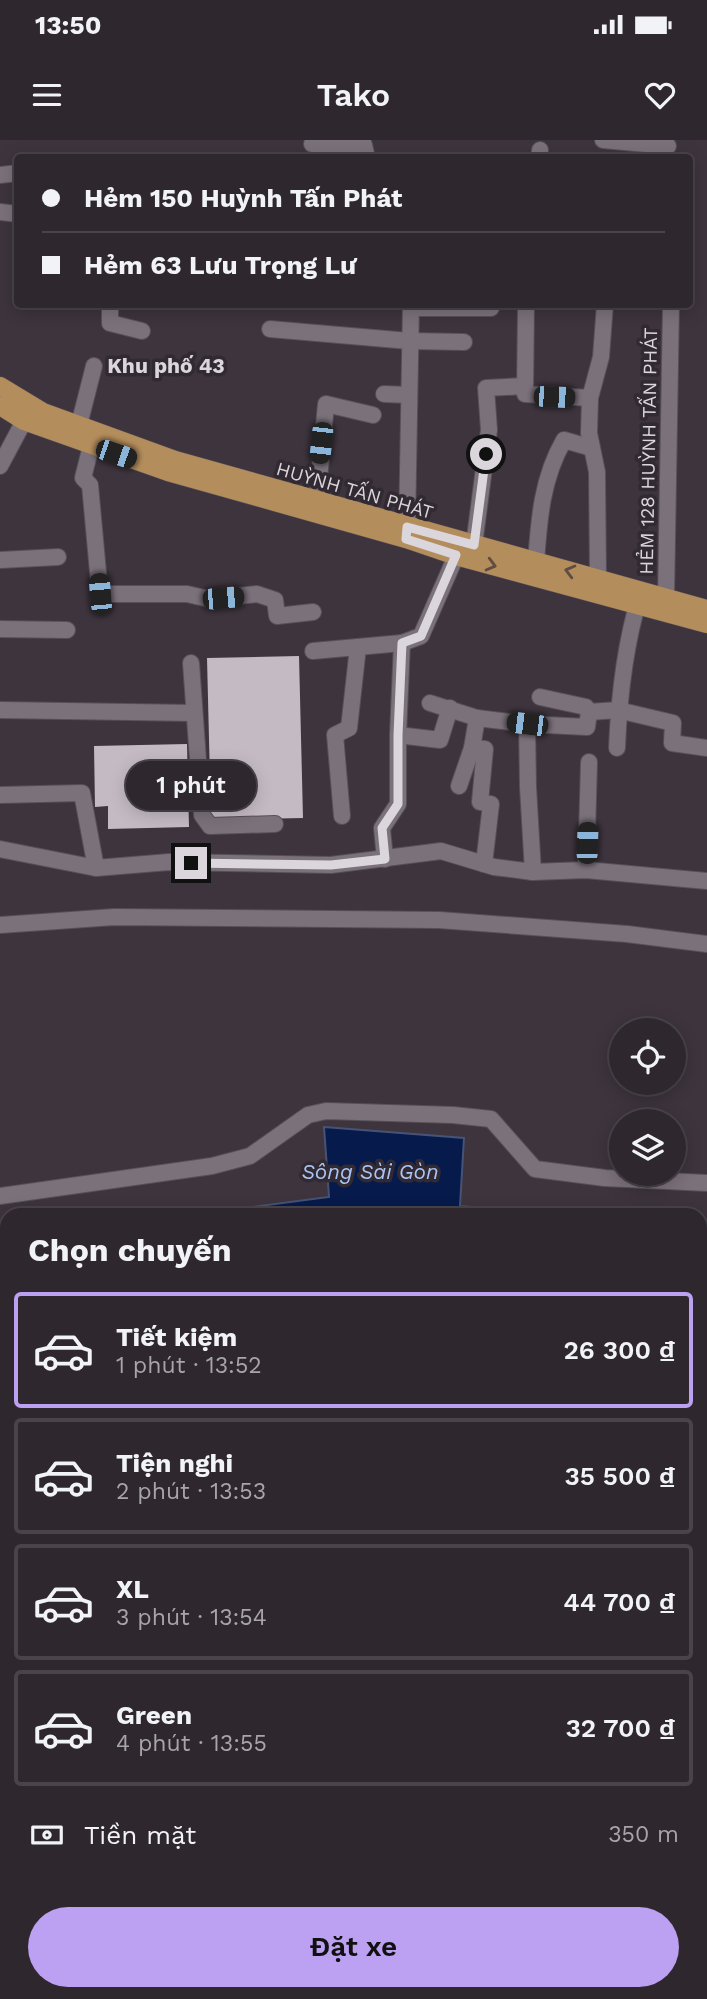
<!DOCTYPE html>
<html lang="vi">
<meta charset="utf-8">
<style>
body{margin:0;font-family:"Work Sans",sans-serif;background:#3a333a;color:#f1f3f6;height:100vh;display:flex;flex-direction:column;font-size:26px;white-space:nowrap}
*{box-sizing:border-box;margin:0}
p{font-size:23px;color:#a7a5aa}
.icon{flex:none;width:38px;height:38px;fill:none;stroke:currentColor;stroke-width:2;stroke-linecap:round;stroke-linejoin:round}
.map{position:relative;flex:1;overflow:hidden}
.details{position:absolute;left:0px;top:1068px;width:707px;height:793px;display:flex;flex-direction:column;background:#2e272e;border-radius:21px 21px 0 0;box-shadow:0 4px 18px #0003,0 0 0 2px #49444a}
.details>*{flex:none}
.banner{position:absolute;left:14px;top:14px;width:679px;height:154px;border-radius:7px;box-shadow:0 4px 18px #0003,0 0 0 2px #49444a;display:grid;align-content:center;height:154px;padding:0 28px;background:#2e272e}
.buttons{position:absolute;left:609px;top:878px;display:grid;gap:14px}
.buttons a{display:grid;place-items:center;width:77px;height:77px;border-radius:50%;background:#2e272e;box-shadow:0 4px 18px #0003,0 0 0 2px #49444a;font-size:35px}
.end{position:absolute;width:32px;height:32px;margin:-16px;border:9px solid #dbd6db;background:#111;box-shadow:0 0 0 4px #111}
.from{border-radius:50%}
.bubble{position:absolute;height:49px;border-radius:24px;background:#2e272e;box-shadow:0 4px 18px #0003,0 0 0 2px #49444a;font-size:23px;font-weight:600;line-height:49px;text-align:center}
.car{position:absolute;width:21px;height:42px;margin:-21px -10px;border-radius:9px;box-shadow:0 0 5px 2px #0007;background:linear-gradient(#222 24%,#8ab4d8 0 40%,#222 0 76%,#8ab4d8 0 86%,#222 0)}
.banner b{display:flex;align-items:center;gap:24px;height:66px;font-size:26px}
.banner b+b{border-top:2px solid #49444a}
.banner i{width:18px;height:18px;background:#f1f3f6}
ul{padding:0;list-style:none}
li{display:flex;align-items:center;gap:21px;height:116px;margin:0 14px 10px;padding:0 14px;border:4px solid #49444a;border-radius:7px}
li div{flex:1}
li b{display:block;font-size:26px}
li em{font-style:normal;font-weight:600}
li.current{border-color:#bca0f2}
li>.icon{width:63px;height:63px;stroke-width:1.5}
h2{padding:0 28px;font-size:32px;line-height:84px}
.pay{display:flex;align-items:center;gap:18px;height:77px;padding:0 28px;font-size:26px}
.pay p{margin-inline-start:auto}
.action{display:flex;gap:14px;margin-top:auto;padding:14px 28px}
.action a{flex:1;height:80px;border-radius:42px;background:#bca0f2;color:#111;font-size:28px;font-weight:600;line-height:80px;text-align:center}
.status{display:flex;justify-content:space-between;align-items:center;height:49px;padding:0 35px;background:#2e272e;direction:ltr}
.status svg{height:19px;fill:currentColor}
header{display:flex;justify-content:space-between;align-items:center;height:91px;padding:0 28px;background:#2e272e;font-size:32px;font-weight:600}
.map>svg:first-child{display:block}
.green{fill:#386f4d}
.water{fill:#061b4c;stroke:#465377;stroke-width:2}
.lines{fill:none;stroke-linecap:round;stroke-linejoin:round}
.ferry{stroke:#abc5f6;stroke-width:2;stroke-dasharray:9 7;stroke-linecap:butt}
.building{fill:#c4bac4}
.minor-casing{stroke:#575057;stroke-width:18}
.major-casing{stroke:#575057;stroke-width:19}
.minor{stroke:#7b717b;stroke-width:16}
.major{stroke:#b48d5c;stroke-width:18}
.oneway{stroke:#604d41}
.route{stroke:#dbd6db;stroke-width:9}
.labels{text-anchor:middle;stroke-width:7;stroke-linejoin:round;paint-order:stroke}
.street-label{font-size:19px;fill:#dbd6db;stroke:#322a32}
.neighbourhood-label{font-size:21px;font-weight:bold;fill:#dbd6db;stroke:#322a32}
.water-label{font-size:21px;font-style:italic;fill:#abc5f6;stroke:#322a32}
</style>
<div class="status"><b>13:50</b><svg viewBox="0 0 49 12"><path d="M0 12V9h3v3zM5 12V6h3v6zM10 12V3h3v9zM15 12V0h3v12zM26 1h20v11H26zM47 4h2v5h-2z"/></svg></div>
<header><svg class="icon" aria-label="menu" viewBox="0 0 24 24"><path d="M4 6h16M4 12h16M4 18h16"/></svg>Tako<svg class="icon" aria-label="heart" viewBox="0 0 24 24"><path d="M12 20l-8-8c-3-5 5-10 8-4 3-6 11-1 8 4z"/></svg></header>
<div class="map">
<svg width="707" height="1859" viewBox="0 0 707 1859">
<rect width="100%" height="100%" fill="#3d343d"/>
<!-- green -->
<g class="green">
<polygon points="0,1729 7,1729 7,1853 308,1853 308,1859 0,1859"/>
<polygon points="700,1767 707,1769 707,1859 329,1859 329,1853 700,1853"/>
</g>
<!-- water -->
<g class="water">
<polygon points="324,987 464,998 460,1066 560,1074 199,1074 329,1057"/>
<polygon points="700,1086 707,1087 707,1742 700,1740"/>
<polygon points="7,1100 7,1705 0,1705 0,1101"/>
</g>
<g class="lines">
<!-- ferry -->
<g class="ferry">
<polyline points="700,1250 707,1251"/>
<polyline points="0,1276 7,1275"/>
<polyline points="700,1295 707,1296"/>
<polyline points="0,1296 7,1295"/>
</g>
</g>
<!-- building -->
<g class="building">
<polygon points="299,516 303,678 211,680 207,518"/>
<polygon points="187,604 189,687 108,689 108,666 95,667 94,606"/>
</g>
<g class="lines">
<!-- minor casing -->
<g class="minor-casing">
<g id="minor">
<polyline points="603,0 668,6"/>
<polyline points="312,4 364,5 367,18"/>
<polyline points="539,18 540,10"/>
<polyline points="0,35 18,33"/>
<polyline points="0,72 18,74"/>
<polyline points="110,164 110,183 142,191"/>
<polyline points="526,164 525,254 590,258"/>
<polyline points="411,168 491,168"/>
<polyline points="270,189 409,201 464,202"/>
<polyline points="384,254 409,255"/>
<polyline points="79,285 94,226"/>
<polyline points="91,306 83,338 90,345 100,454 187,454 209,459 257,454 275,460 277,476 313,472"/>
<polyline points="0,326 24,281"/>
<polyline points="317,361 326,264 373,275"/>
<polyline points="407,387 411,164"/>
<polyline points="474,405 489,290 486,248 525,246"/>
<polyline points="0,420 58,417"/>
<path d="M536 422C539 379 542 338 564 300L592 308"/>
<polyline points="598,438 597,332 589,293 590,258 601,217 605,164"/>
<polyline points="666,458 671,164"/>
<polyline points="0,489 67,490"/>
<polyline points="313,511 402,503"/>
<polyline points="191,523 202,675 210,686 275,684"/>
<polyline points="540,557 586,567 589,572"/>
<polyline points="430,563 477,578 527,584 587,587 589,572"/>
<polyline points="0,570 193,573"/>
<polyline points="589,572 618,570 673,583 672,603 707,608"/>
<polyline points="477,578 472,608 485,609 480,662 491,664 484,724"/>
<polyline points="527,584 528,647 533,732"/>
<polyline points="398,595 440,600 450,568"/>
<path d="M617 608C619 556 625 504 640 455"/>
<polyline points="459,646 472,608"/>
<polyline points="0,655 82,653 96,728 169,722 331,725 441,711 494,727 533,732 586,730 707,741"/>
<polyline points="342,676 335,595 349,588 358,507"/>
<polyline points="0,709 96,728"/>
<polyline points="385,719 382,688 398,664 398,595 402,503 421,496 456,416"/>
<polyline points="586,730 589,622"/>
<polyline points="0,785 114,777 439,780 627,794 707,804"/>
<polyline points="0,1056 212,1026 250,1016 308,975 326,971 453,975 491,979 535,1029 605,1038 707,1043"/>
<polyline points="700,1759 707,1760"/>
<polyline points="318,1859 318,1853"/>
</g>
</g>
<!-- major casing -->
<g class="major-casing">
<g id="major">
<polyline points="0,246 43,272 175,320 707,469"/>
<polyline points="0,266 24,281 168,332 406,399 456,416 707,484"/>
</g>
</g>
<!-- minor -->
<use href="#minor" class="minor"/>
<!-- major -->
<use href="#major" class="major"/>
</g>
<!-- one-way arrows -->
<defs><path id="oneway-chevron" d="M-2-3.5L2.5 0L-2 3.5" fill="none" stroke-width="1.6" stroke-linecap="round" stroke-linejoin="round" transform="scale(1.75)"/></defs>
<g class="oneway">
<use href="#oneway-chevron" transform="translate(491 425) rotate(15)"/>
<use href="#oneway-chevron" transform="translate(570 431) rotate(-165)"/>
</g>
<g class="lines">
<!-- route -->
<polyline class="route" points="191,723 331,725 385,719 382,688 398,664 398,595 402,503 421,496 456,415 406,399 407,387 474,405 486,314"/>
</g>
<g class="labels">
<!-- street labels -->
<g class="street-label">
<text transform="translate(648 311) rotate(-89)" y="7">HẺM 128 HUỲNH TẤN PHÁT</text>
<text transform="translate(355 350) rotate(16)" y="7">HUỲNH TẤN PHÁT</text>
</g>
<!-- neighbourhood labels -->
<g class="neighbourhood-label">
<text x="166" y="233">Khu phố 43</text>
</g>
<!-- water labels -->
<g class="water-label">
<text x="370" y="1039">Sông Sài Gòn</text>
</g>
</g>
</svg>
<div class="buttons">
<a><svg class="icon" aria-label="locate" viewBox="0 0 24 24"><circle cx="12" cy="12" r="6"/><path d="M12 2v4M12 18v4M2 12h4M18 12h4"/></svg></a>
<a><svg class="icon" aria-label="layers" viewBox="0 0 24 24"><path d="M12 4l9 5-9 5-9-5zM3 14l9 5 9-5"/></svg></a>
</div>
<i class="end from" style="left:486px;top:314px"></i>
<i class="end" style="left:191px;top:723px"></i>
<div class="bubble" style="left:126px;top:621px;width:130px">1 phút</div>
<i class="car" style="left:554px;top:257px;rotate:92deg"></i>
<i class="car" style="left:321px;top:303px;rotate:186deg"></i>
<i class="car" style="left:116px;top:314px;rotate:109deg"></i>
<i class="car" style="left:100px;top:454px;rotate:355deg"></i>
<i class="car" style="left:223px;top:458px;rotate:85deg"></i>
<i class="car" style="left:527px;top:584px;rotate:277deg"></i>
<i class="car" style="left:587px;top:703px;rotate:2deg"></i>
<div class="banner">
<b><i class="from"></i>Hẻm 150 Huỳnh Tấn Phát</b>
<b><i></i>Hẻm 63 Lưu Trọng Lư</b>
</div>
<section class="details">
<h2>Chọn chuyến</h2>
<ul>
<li class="current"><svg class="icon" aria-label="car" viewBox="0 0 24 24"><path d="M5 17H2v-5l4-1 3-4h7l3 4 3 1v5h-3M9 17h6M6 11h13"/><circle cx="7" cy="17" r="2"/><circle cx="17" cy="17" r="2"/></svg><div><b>Tiết kiệm</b><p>1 phút · 13:52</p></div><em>26 300 ₫</em></li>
<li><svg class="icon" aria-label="car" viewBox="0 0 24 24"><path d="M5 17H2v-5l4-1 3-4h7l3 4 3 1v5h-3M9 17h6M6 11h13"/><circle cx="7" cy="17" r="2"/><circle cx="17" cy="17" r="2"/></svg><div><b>Tiện nghi</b><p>2 phút · 13:53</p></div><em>35 500 ₫</em></li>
<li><svg class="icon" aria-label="car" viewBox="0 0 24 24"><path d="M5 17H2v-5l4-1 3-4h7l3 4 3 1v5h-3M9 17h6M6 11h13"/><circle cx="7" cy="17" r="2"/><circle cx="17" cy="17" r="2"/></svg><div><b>XL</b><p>3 phút · 13:54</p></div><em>44 700 ₫</em></li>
<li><svg class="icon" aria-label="car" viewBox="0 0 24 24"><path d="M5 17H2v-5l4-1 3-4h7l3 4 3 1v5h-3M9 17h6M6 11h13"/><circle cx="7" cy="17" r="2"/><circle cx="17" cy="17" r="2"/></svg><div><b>Green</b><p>4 phút · 13:55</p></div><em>32 700 ₫</em></li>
</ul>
<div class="pay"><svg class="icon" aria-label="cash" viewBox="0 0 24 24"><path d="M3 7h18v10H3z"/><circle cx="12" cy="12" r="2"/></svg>Tiền mặt<p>350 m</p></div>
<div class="action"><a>Đặt xe</a></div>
</section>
</div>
